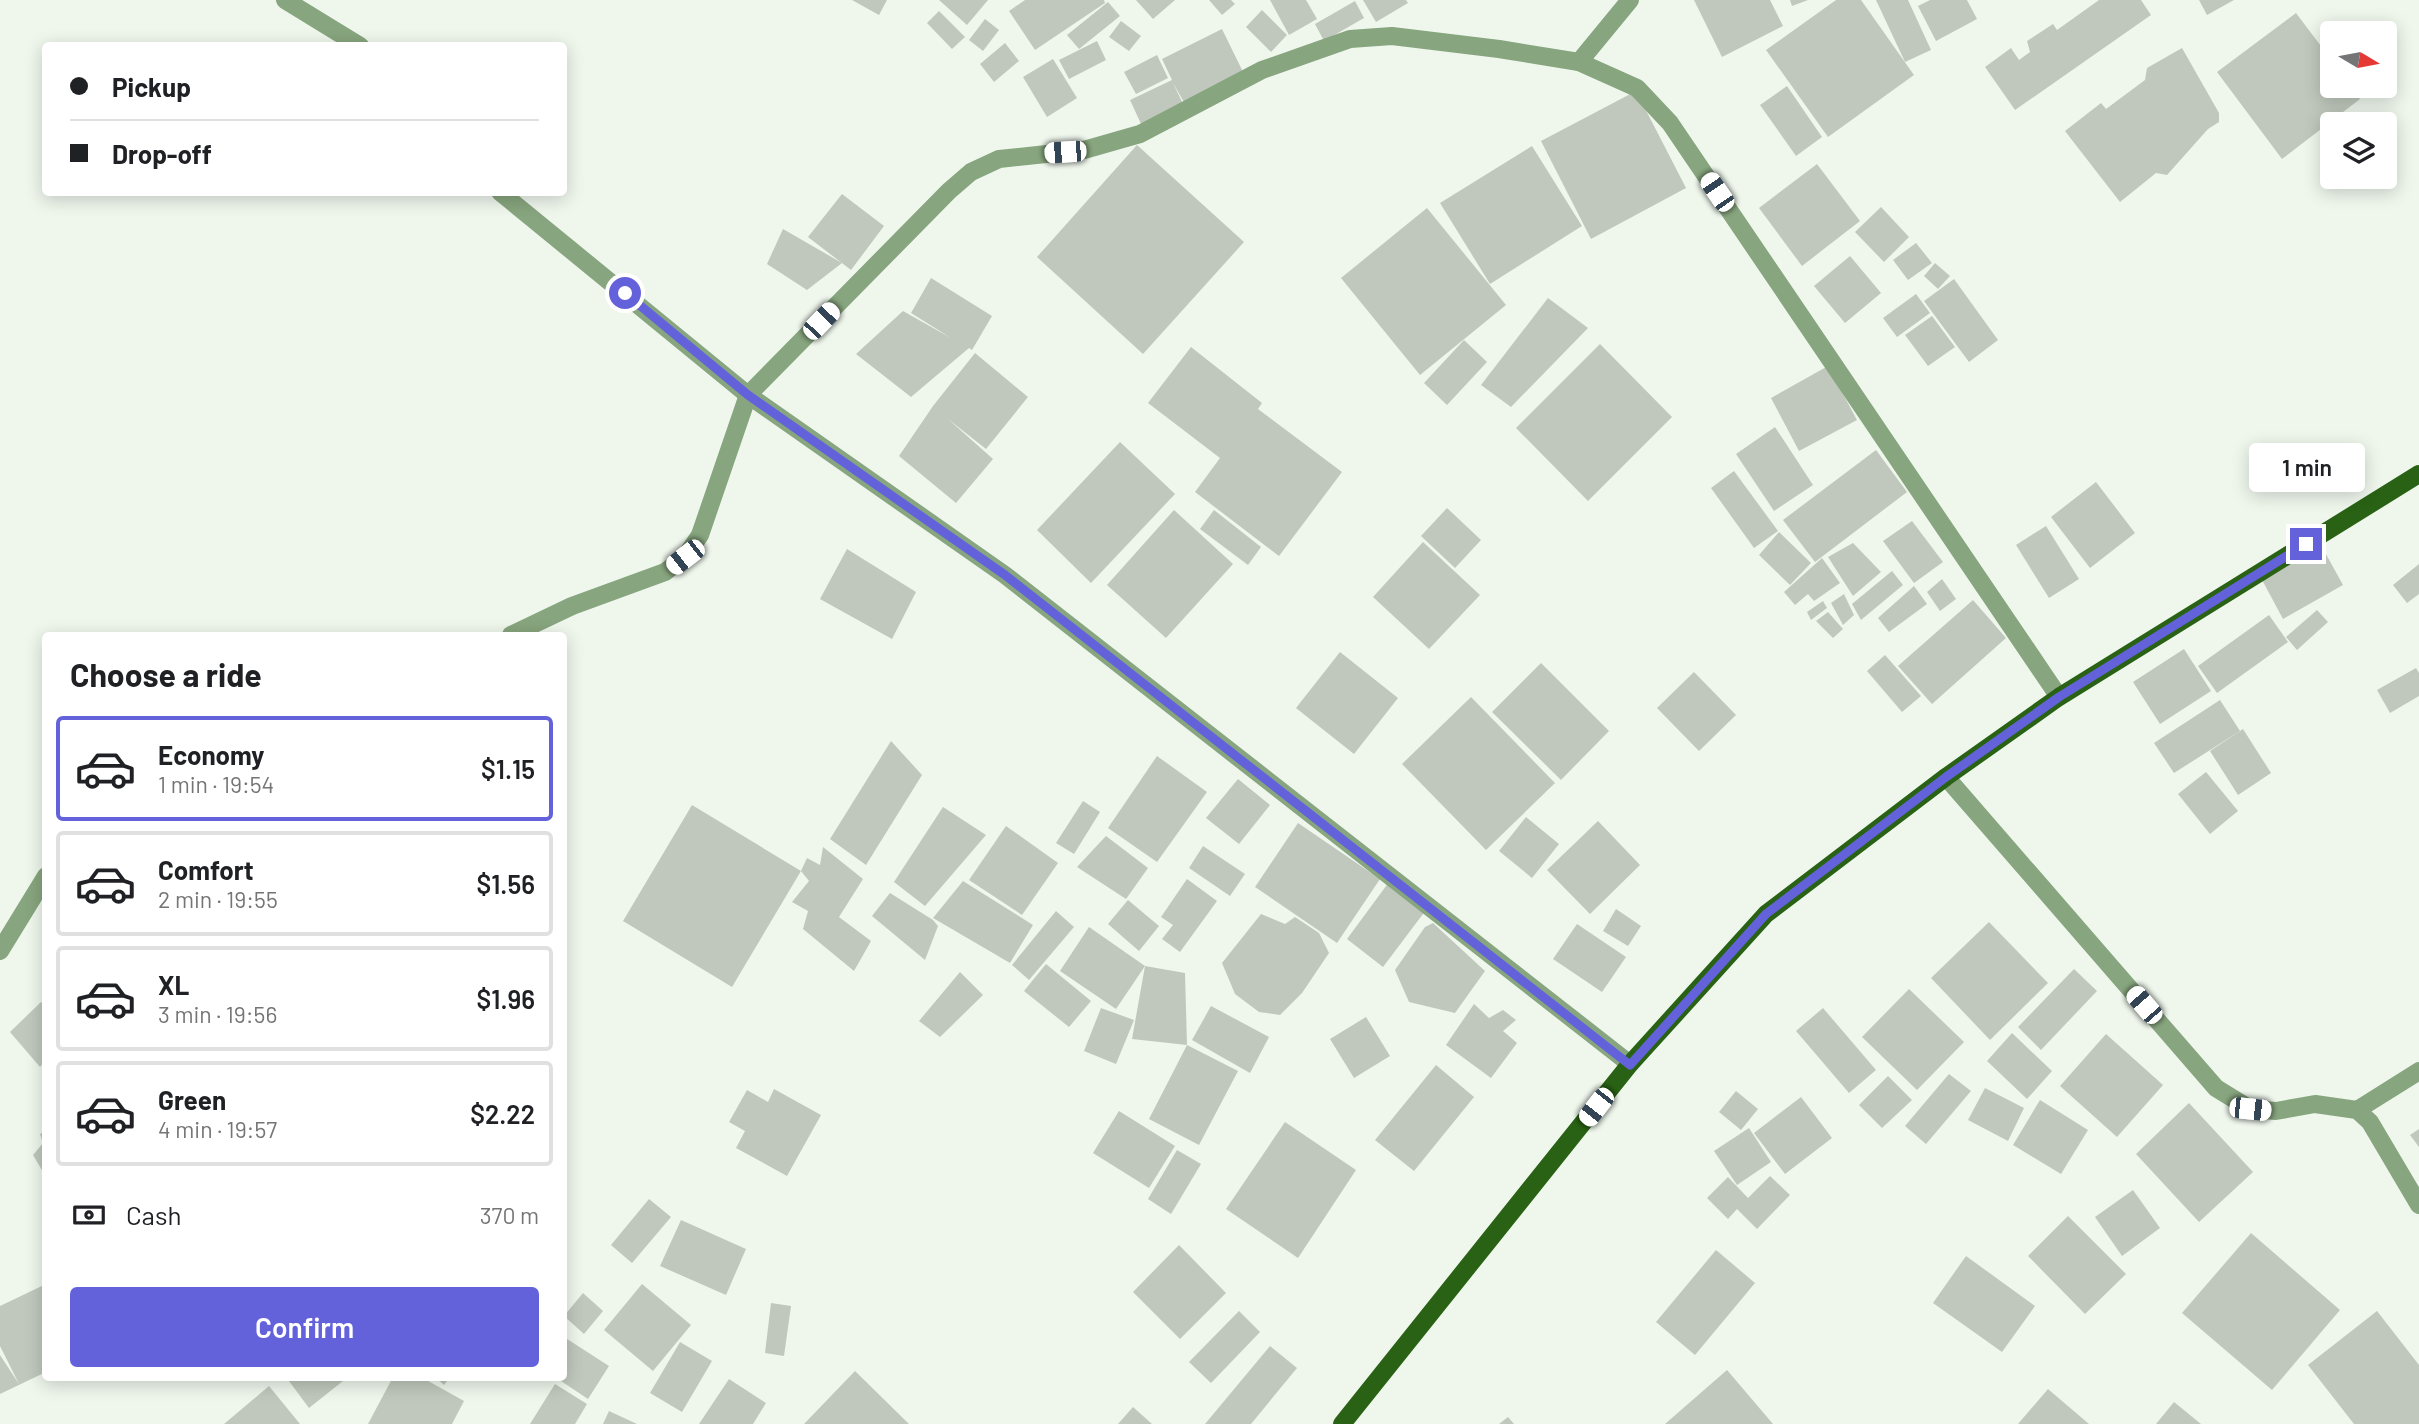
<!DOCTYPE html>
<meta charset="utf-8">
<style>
body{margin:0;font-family:Barlow,sans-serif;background:#f6f6f6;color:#202124;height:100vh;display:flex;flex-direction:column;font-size:26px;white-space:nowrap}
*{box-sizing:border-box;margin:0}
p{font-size:23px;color:#757577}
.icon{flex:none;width:38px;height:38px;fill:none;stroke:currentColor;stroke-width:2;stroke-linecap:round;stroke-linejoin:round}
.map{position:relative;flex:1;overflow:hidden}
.drawer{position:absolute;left:42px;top:632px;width:525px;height:749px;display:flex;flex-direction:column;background:#fff;border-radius:7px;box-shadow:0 4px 18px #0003}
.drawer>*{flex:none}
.hud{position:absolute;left:42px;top:42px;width:525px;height:154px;border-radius:7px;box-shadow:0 4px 18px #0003;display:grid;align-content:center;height:154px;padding:0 28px;background:#fff}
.needle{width:46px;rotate:100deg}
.tools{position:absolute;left:2320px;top:21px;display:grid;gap:14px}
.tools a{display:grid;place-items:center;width:77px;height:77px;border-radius:7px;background:#fff;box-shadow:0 4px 18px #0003;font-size:35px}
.end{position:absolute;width:32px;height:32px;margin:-16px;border:9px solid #6462db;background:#fff;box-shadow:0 0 0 4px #fff}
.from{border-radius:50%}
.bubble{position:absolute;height:49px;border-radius:7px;background:#fff;box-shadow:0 4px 18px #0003;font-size:23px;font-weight:600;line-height:49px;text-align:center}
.car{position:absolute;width:21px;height:42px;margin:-21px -10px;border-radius:9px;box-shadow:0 0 5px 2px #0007;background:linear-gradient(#fff 24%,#345 0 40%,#fff 0 76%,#345 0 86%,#fff 0)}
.hud b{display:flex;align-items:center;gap:24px;height:66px;font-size:26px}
.hud b+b{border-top:2px solid #e0e0e0}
.hud i{width:18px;height:18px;background:#202124}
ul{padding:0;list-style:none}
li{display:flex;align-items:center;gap:21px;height:105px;margin:0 14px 10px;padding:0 14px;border:4px solid #e0e0e0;border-radius:7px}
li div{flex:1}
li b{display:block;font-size:26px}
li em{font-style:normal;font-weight:600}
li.on{border-color:#6462db}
li>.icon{width:63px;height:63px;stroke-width:1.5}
h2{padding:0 28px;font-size:32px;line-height:84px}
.pay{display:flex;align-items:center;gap:18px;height:77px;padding:0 28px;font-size:26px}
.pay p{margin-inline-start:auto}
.button{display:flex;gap:14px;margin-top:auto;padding:14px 28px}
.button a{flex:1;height:80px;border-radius:7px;background:#6462db;color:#fff;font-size:28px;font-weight:600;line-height:80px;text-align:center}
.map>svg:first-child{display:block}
.building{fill:#c0c8bd}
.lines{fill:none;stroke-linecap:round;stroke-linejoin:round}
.minor{stroke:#87a57e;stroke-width:18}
.major{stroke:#296214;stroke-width:18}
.route{stroke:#6462db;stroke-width:9}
</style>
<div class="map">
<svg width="2419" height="1424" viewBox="0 0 2419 1424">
<rect width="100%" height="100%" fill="#eff7ed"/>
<!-- building -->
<g class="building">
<polygon points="852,0 887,0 879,15"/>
<polygon points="939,0 988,0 967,25"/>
<polygon points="1025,0 1104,0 1105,3 1035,50 1009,11"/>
<polygon points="1136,0 1175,0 1153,19"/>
<polygon points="1209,0 1231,0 1235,4 1222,15"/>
<polygon points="1270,0 1306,0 1317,19 1289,35"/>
<polygon points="1363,0 1406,0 1408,3 1376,22"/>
<polygon points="1694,0 1770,0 1783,26 1722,57"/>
<polygon points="1790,0 1808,0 1792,6"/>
<polygon points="1836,0 1861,0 1914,75 1828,137 1766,50"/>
<polygon points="1876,0 1908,0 1931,50 1905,62"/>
<polygon points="1930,0 1967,0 1977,19 1936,41 1918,6"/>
<polygon points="2099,0 2141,0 2151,15 2015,110 1985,67 2011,48 2019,60 2030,52 2027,41 2053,24 2057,30"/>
<polygon points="2199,0 2234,0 2207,15"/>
<polygon points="1355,1 1364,18 1324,41 1315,24"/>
<polygon points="1108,2 1120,16 1079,49 1067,35"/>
<polygon points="1262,10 1287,35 1271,52 1246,27"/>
<polygon points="939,11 965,37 952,49 927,23"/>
<polygon points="2296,13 2333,62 2333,86 2351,86 2360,99 2282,159 2217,72"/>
<polygon points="985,19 999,30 983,51 969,40"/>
<polygon points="1121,21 1141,36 1129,51 1109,37"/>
<polygon points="1222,29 1244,74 1185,104 1173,83 1184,106 1142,126 1130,100 1172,80 1162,59"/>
<polygon points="1097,41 1106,60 1069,79 1059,60"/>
<polygon points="1005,43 1019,61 994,82 980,64"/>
<polygon points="2182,48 2219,113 2219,122 2208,129 2167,175 2156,173 2120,202 2065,131 2101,103 2106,109 2145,80 2147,68"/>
<polygon points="1157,55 1168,78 1136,94 1124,72"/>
<polygon points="1053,59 1077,98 1047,117 1023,77"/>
<polygon points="1787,86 1822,137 1796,156 1760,105"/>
<polygon points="1636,91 1686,188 1591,239 1541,141"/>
<polygon points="1137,145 1244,242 1143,354 1037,257"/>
<polygon points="1532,146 1582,226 1490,284 1440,203"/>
<polygon points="1817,164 1860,221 1802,266 1759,208"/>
<polygon points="842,194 884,226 851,270 808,237"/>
<polygon points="1881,207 1909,237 1884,262 1855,232"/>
<polygon points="1427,208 1506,305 1420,375 1341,278"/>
<polygon points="783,229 842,263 807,290 767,264"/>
<polygon points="1916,243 1932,263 1908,280 1893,260"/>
<polygon points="1850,256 1881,293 1845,323 1814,286"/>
<polygon points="1935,263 1950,276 1938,289 1924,276"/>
<polygon points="931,278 992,316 972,350 969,348 911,397 856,354 903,311 951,338 911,313"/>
<polygon points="1954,279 1998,340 1969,362 1924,301"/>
<polygon points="1916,294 1930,313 1897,337 1883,318"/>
<polygon points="1548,298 1588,328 1511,407 1481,385"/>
<polygon points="1932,316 1955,347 1928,366 1905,335"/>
<polygon points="1464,340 1487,362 1447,405 1424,383"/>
<polygon points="1600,344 1672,417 1588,501 1516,428"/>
<polygon points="1191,347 1262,403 1258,409 1342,472 1279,556 1195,492 1220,458 1148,403"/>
<polygon points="975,353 1028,397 986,449 948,419 993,459 956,503 899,456 933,406"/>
<polygon points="1828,366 1857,420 1799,451 1771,398"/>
<polygon points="1775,427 1813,485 1774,511 1736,454"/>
<polygon points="1120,442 1175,494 1091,583 1037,530"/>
<polygon points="1876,450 1907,492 1815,562 1783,520"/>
<polygon points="1734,471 1778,531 1754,548 1711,488"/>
<polygon points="2096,482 2135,533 2090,568 2051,517"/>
<polygon points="1447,508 1481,540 1455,568 1421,536"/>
<polygon points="1174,510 1233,564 1166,638 1107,585"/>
<polygon points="1214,510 1261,547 1248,565 1200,529"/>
<polygon points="1912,521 1943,562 1914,583 1883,541"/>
<polygon points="2046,526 2079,579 2049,598 2016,545"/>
<polygon points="1779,532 1811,563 1790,585 1759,555"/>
<polygon points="1423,542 1480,595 1429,649 1373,597"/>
<polygon points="1853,543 1881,572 1853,596 1828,557"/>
<polygon points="2321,545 2343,585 2283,619 2261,578"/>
<polygon points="847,549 916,592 892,639 820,599"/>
<polygon points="1822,558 1840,583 1814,601 1808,594 1795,605 1784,592"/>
<polygon points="2419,564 2419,594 2407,603 2393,585"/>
<polygon points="1892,571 1903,585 1861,620 1852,604"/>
<polygon points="1942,579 1956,599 1940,611 1927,592"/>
<polygon points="1914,586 1927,604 1889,632 1878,618"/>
<polygon points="1844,594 1854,615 1843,625 1831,603"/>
<polygon points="1973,600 2006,638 1932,704 1898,666"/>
<polygon points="1823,601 1827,608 1811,620 1807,612"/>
<polygon points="2317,610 2328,622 2297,650 2286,637"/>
<polygon points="1828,612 1843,629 1833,638 1816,621"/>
<polygon points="2269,615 2288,642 2217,693 2198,666"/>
<polygon points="2184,649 2211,691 2160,724 2133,682"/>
<polygon points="1340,652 1398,698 1354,754 1296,708"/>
<polygon points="1885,655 1921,696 1902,712 1867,671"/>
<polygon points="1541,663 1609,731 1561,780 1492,712"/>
<polygon points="2416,668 2419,673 2419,696 2390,713 2377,690"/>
<polygon points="1694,672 1736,715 1699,751 1657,708"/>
<polygon points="1471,697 1555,783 1486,850 1402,764"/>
<polygon points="2220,700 2240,731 2174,773 2154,743"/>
<polygon points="2243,729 2271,773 2238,795 2210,751"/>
<polygon points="891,741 922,775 866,865 830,839"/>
<polygon points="1157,756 1207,792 1157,862 1108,828"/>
<polygon points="2206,772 2238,811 2210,834 2178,794"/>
<polygon points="1238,779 1270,805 1239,844 1206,818"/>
<polygon points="1083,801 1100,812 1074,854 1056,843"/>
<polygon points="692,805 801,871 807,858 820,865 823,847 863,879 839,917 871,941 854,971 803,929 808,911 792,902 809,881 801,871 732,987 623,921"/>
<polygon points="943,807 986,835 925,906 894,882"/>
<polygon points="1526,817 1559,844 1532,878 1499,851"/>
<polygon points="1598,821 1640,865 1590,914 1547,870"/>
<polygon points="1298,823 1380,879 1337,943 1255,887"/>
<polygon points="1006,826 1058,863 1022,915 969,880"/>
<polygon points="1106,836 1148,868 1126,899 1077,867"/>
<polygon points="1203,846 1245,874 1230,896 1189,868"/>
<polygon points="1187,879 1217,901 1180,952 1162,939 1173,925 1161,917"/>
<polygon points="963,881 1033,925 1010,963 933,918"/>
<polygon points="1389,882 1426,910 1383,967 1347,939"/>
<polygon points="890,893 933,920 938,926 925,960 872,916"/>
<polygon points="1128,900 1159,926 1139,951 1108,924"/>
<polygon points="1616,909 1641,926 1628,946 1603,931"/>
<polygon points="1056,911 1074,927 1029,980 1012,965"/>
<polygon points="1261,914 1285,924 1295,917 1319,933 1329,953 1302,993 1280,1015 1259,1012 1235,994 1222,963"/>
<polygon points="1989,922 2048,983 1990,1040 1931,978"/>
<polygon points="1433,923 1485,971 1455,1013 1409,1002 1395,970 1425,927"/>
<polygon points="1577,924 1626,957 1602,992 1553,959"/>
<polygon points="1089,927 1145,966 1116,1009 1060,971"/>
<polygon points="1046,964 1091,1001 1069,1027 1024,991"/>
<polygon points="1145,966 1185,973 1187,1045 1132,1039"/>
<polygon points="2074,969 2097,991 2041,1050 2018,1027"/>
<polygon points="960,972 983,995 940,1037 919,1021"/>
<polygon points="1909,989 1964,1042 1917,1090 1862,1037"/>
<polygon points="41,1002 46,1006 46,1060 40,1067 10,1032"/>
<polygon points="1474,1004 1489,1018 1503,1010 1516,1020 1503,1031 1517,1043 1491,1078 1446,1045"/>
<polygon points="1211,1006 1269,1037 1250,1073 1192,1040"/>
<polygon points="1101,1008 1134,1020 1116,1064 1084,1051"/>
<polygon points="1823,1008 1876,1070 1849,1093 1796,1031"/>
<polygon points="1366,1017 1390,1056 1354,1078 1330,1039"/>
<polygon points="2012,1033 2052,1071 2027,1099 1987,1061"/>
<polygon points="2106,1034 2163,1085 2117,1137 2060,1086"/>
<polygon points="1187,1045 1238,1071 1199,1145 1149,1119"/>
<polygon points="1436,1065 1474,1097 1414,1171 1375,1140"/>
<polygon points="1949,1074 1971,1091 1926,1144 1905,1126"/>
<polygon points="1888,1076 1912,1100 1882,1128 1859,1105"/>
<polygon points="1985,1088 2024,1108 2008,1141 1968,1120"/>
<polygon points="774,1089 821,1115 787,1176 736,1148 745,1131 729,1122 747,1090 768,1102"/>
<polygon points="1736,1091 1758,1109 1741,1130 1719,1112"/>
<polygon points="1801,1097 1832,1138 1785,1174 1754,1133"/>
<polygon points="2040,1100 2088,1130 2061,1174 2013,1145"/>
<polygon points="2189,1103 2253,1172 2199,1222 2136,1154"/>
<polygon points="1119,1111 1175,1146 1149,1188 1093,1153"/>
<polygon points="1285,1122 1356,1170 1298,1258 1226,1209"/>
<polygon points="1749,1128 1771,1162 1737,1185 1714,1151"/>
<polygon points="2419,1129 2419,1147 2410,1135"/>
<polygon points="46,1131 46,1177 33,1155 43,1143 40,1134"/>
<polygon points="1177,1150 1201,1164 1171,1214 1148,1199"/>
<polygon points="1770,1176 1790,1195 1757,1229 1737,1209 1728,1219 1707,1198 1728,1177 1748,1198"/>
<polygon points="2133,1190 2160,1228 2122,1256 2095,1217"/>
<polygon points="649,1199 671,1217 632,1263 611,1245"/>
<polygon points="2068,1216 2126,1274 2085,1314 2028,1256"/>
<polygon points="681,1220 746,1249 726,1295 660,1266"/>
<polygon points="2251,1233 2340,1310 2272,1390 2182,1313"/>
<polygon points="1179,1245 1226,1293 1180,1339 1133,1292"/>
<polygon points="1716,1250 1755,1283 1695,1355 1656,1322"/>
<polygon points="1966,1256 2035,1306 2002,1352 1933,1303"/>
<polygon points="46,1284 46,1372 0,1394 0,1355 19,1384 0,1346 0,1306"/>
<polygon points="642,1284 691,1325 653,1371 604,1330"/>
<polygon points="583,1293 603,1311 584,1334 564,1316"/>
<polygon points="771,1303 791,1306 784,1356 765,1353"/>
<polygon points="1239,1311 1260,1332 1211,1383 1189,1362"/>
<polygon points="2377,1311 2419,1365 2419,1424 2354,1424 2308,1365"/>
<polygon points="564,1337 609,1366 588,1399 555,1377 564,1377"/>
<polygon points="680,1342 712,1361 682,1412 650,1393"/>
<polygon points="1270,1346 1297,1368 1251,1424 1205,1424"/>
<polygon points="1727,1370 1773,1424 1665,1424"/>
<polygon points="855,1371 909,1424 804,1424"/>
<polygon points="286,1377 348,1377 309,1408"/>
<polygon points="393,1377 421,1377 464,1401 452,1424 368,1424"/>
<polygon points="435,1377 450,1377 444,1385"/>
<polygon points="729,1379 766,1403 753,1424 699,1424"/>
<polygon points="555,1384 587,1404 575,1424 530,1424"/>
<polygon points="269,1386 300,1424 224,1424"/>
<polygon points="2048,1389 2089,1424 2018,1424"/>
<polygon points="2174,1402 2201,1424 2156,1424"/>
<polygon points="1133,1407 1152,1424 1118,1424"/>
<polygon points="609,1411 637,1424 603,1424"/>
<polygon points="1508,1417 1514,1424 1499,1424"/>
</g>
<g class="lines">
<!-- minor -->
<g class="minor">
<polyline points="285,0 360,46"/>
<polyline points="1579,62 1630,0"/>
<polyline points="500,192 748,395 1005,575 1630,1064"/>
<polyline points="511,635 572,606 665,572 685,557 700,535 748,395 949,191 971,172 999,159 1084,150 1140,134 1262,70 1350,39 1392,36 1499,49 1579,62 1637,88 1670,123 2059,697"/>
<polyline points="1946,777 2216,1088 2250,1109 2276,1111 2315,1104 2357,1110 2370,1122 2419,1205"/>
<polyline points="0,951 46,876"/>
<polyline points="2357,1110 2419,1071"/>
</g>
<!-- major -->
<polyline class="major" points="1342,1424 1630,1064 1766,914 1946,777 2059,697 2419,474"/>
</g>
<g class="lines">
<!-- route -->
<polyline class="route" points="625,293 748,395 1005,575 1630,1065 1766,914 1946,777 2059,697 2306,544"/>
</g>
</svg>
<div class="tools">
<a><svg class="needle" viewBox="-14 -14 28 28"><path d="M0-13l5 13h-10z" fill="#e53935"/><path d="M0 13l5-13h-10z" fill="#757577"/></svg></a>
<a><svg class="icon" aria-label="layers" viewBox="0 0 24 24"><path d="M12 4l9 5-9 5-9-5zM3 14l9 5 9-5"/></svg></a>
</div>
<i class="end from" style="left:625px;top:293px"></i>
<i class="end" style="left:2306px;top:544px"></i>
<div class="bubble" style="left:2249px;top:443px;width:116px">1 min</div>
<i class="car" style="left:1065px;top:152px;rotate:266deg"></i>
<i class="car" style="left:1717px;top:192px;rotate:326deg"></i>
<i class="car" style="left:821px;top:321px;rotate:44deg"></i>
<i class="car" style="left:685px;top:557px;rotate:232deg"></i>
<i class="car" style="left:2144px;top:1005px;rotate:319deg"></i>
<i class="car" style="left:1596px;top:1107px;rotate:218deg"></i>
<i class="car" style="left:2250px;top:1109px;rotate:96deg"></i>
<div class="hud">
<b><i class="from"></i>Pickup</b>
<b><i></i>Drop-off</b>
</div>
<section class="drawer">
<h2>Choose a ride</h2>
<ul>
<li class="on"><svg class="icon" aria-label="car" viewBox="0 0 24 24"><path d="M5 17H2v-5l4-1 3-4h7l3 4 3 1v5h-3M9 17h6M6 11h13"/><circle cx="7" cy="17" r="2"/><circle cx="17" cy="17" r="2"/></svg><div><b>Economy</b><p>1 min · 19:54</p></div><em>$1.15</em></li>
<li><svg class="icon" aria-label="car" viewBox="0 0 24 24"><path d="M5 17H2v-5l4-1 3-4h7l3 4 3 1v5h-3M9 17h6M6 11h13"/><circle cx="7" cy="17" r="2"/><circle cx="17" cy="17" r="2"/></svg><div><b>Comfort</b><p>2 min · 19:55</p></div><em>$1.56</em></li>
<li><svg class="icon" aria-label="car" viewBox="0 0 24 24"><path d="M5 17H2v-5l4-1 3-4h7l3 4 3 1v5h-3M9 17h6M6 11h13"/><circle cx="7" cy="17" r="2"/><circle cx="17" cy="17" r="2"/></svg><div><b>XL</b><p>3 min · 19:56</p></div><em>$1.96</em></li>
<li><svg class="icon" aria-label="car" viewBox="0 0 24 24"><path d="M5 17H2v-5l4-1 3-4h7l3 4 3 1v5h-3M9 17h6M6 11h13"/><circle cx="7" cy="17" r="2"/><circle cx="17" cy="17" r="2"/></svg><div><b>Green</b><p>4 min · 19:57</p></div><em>$2.22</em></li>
</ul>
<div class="pay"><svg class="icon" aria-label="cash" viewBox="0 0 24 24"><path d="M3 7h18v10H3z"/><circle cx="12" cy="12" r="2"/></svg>Cash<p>370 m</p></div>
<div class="button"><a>Confirm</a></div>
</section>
</div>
